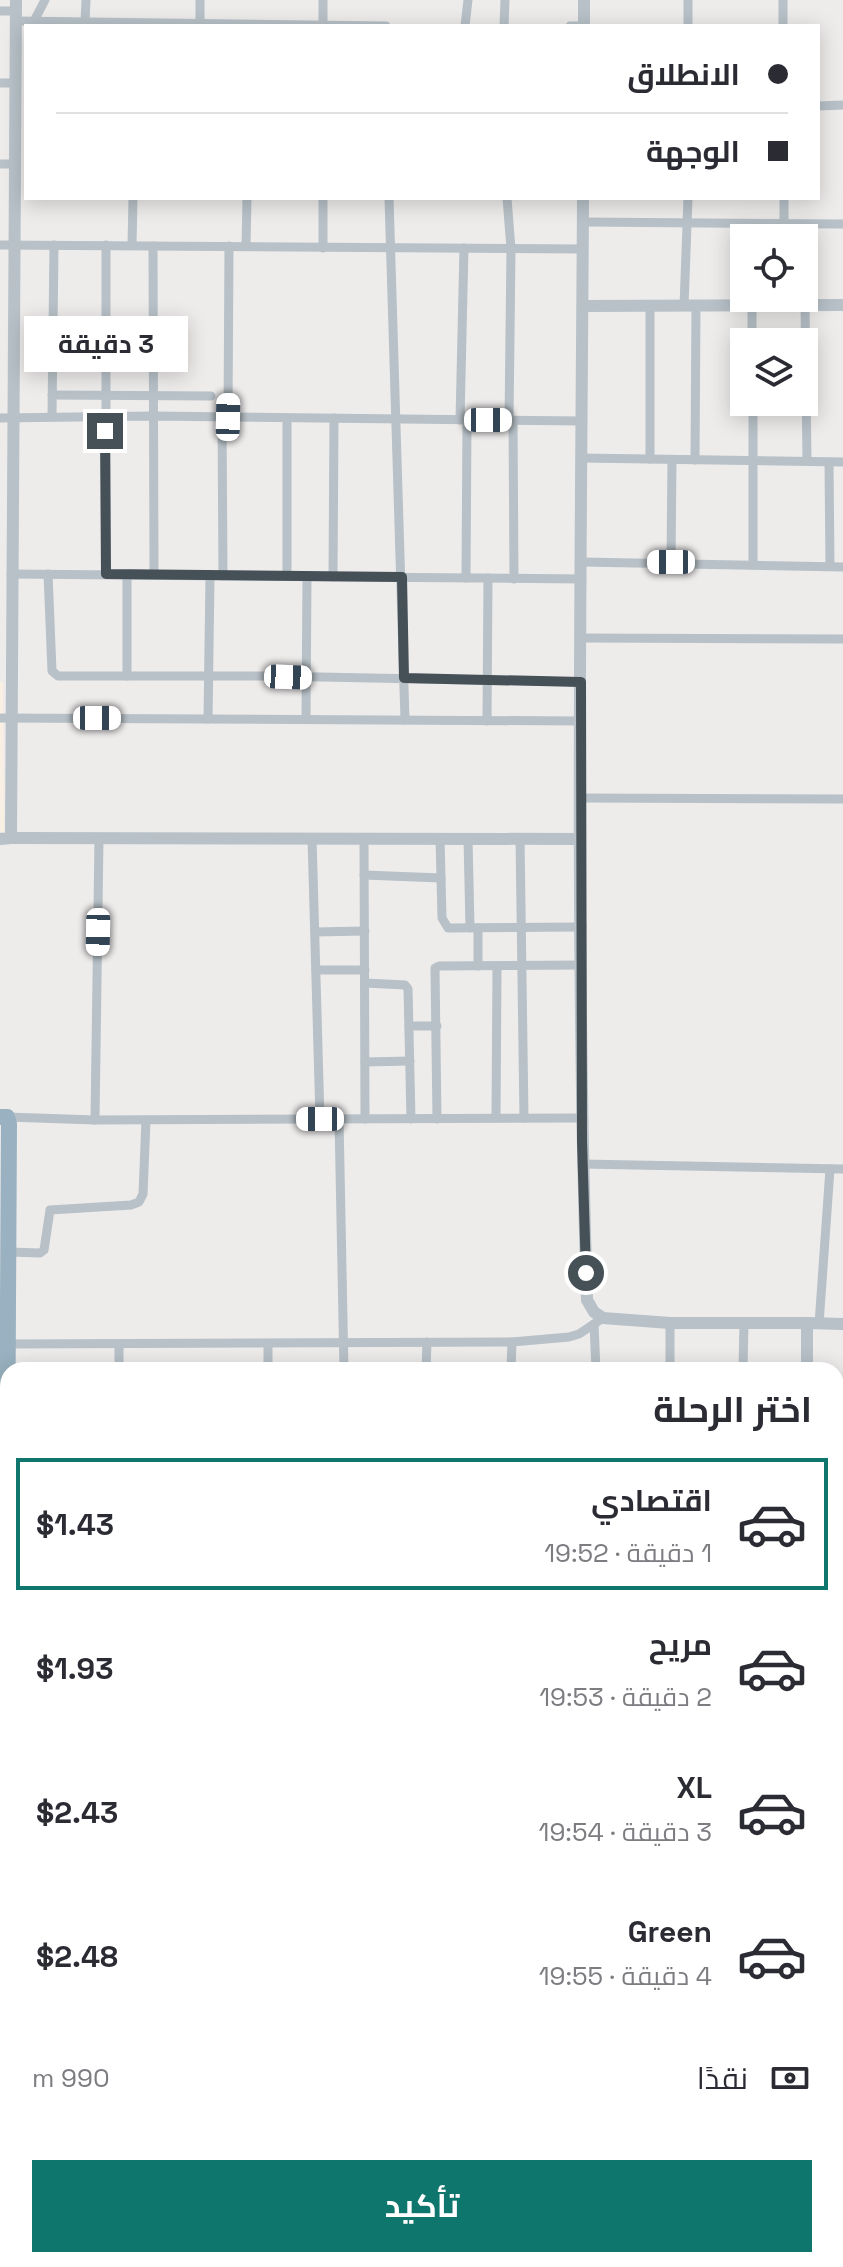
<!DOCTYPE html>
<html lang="ar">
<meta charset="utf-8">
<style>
body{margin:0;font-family:"Space Grotesk",Cairo,sans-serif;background:#f7f7f7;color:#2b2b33;direction:rtl;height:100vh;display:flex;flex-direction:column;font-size:30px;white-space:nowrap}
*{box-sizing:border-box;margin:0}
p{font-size:26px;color:#7c7c81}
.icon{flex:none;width:44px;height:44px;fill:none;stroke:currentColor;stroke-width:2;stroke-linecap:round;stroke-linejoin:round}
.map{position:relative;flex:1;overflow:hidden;direction:ltr}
.side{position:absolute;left:0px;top:1362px;width:844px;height:906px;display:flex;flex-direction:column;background:#fff;border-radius:24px 24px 0 0;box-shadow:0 4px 20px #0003;direction:rtl}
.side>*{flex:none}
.hud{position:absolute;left:24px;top:24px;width:796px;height:176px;border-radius:0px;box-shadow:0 4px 20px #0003;direction:rtl;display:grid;align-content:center;height:176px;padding:0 32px;background:#fff}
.buttons{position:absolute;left:730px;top:224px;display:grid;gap:16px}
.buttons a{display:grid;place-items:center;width:88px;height:88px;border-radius:0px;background:#fff;box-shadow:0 4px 20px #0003;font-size:40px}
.end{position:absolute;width:36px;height:36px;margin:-18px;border:10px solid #455057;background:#fff;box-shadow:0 0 0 4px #fff}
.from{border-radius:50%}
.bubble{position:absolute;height:56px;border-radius:0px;background:#fff;box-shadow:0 4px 20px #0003;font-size:26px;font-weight:700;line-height:56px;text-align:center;direction:rtl}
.car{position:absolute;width:24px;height:48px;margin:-24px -12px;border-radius:10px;box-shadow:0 0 6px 2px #0007;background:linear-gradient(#fff 24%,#345 0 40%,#fff 0 76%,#345 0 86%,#fff 0)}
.hud b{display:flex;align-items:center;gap:28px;height:76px;font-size:30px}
.hud b+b{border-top:2px solid #e1e1e2}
.hud i{width:20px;height:20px;background:#2b2b33}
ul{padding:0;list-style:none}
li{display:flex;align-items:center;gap:24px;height:132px;margin:0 16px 12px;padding:0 16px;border:4px solid transparent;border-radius:0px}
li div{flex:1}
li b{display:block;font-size:30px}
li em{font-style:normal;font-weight:700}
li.on{border-color:#0f766e}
li>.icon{width:72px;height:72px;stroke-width:1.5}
h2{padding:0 32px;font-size:36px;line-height:96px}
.pay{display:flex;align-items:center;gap:20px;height:88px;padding:0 32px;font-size:30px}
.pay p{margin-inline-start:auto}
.button{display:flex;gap:16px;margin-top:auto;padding:16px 32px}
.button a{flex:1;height:92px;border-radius:0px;background:#0f766e;color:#fff;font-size:32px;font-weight:700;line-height:92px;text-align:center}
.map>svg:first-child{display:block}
.commercial{fill:#f9f0e3}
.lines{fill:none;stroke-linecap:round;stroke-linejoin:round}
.stream{stroke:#8bdce4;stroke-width:3}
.minor{stroke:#b7c1c7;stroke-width:9}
.tertiary{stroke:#b7c1c7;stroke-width:12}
.trunk{stroke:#99b1c0;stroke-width:16}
.route{stroke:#455057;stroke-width:10}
</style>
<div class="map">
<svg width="843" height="2267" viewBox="0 0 843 2267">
<rect width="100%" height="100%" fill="#eeebeb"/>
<!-- commercial -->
<polygon class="commercial" points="0,682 3,682 4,832 0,832"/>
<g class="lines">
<!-- stream -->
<polyline class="stream" points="836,2193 843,2193"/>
<!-- minor -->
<g class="minor">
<polyline points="323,0 323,26"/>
<polyline points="688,0 688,26"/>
<polyline points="783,0 783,26"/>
<polyline points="0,11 15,11"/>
<polyline points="15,21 386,26"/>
<polyline points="34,21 45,0"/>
<polyline points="85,22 86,0"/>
<polyline points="200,24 200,0"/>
<polyline points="465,26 468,0"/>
<polyline points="504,26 505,0"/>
<polyline points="570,26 584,26"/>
<polyline points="0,83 15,83"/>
<polyline points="818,106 843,105"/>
<polyline points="0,164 15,164"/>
<polyline points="323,198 323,248"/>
<polyline points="389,198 405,720"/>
<polyline points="507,198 511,249 509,420"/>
<polyline points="784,198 784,238"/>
<polyline points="583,222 843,224"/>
<polyline points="0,245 583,249"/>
<polyline points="132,245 133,198"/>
<polyline points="153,246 154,575"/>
<polyline points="246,246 247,198"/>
<polyline points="752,305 752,342"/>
<polyline points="805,305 807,461"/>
<polyline points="684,306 688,198"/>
<polyline points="52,395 211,396"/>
<polyline points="753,402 753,565"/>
<polyline points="52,416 54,245"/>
<polyline points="222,417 223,576"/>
<polyline points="228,417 229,246"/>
<polyline points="0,418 153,416 582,421"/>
<polyline points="287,418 287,576"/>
<polyline points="460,420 464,248"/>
<polyline points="513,420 514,579"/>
<polyline points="582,458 843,462"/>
<polyline points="650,459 650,306"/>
<polyline points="695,460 696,306"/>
<polyline points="829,462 830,566"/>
<polyline points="582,562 843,567"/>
<polyline points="671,562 672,460"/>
<polyline points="11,574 582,579"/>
<polyline points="48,574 52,671 58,676 270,676 581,682"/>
<polyline points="106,574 106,245"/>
<polyline points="127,575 127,676"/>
<polyline points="333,577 334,418"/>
<polyline points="466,578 467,420"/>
<polyline points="581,638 843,639"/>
<polyline points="0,718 581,721"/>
<polyline points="208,719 210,576"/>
<polyline points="306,719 307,576"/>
<polyline points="487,721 488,578"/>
<polyline points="580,798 843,799"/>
<polyline points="312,838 320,1119"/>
<polyline points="364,838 365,1119"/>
<polyline points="440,838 442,918 448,928 582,927"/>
<polyline points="468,838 470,928"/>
<polyline points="520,838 524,1118"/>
<polyline points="364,875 441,878"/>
<polyline points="315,932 365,931"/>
<polyline points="478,966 478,928"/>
<polyline points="316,970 365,970"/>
<polyline points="365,983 405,985 408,989 411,1119"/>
<polyline points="409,1026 437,1026"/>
<polyline points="365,1062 410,1061"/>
<polyline points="7,1117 95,1120 582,1118"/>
<polyline points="496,1118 497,966"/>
<polyline points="339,1119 344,1370"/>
<polyline points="437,1119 435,968 439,966 581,965"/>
<polyline points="95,1120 99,838"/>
<polyline points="582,1164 843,1169"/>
<polyline points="9,1252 40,1253 44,1250 50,1210 131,1205 139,1202 143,1194 146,1120"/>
<polyline points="670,1323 670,1370"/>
<polyline points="594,1324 596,1370"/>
<polyline points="819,1324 830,1169"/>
<polyline points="7,1344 512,1342 569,1337 579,1334 603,1318"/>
<polyline points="119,1370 119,1345"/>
<polyline points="268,1370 268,1344"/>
<polyline points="426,1370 427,1342"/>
<polyline points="511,1370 512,1342"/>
<polyline points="743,1370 744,1322"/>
<polyline points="836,1470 843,1470"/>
<polyline points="836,1567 843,1567"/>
<polyline points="836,1659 843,1659"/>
<polyline points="836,1754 843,1754"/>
<polyline points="836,1821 843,1822"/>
<polyline points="836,2008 843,2009"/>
<polyline points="188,2260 188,2267"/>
<polyline points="275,2260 275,2267"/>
<polyline points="544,2267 544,2260"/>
</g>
<!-- tertiary -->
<g class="tertiary">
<polyline points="584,26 584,0"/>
<path d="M583 198C581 565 575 933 587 1300L594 1312 603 1318 670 1323H807"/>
<polyline points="583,306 843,305"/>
<polyline points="11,838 580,839"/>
<polyline points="0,839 11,838 16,0"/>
<polyline points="807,1370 807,1323 843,1324"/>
<polyline points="795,2267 795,2260"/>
</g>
<!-- trunk -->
<g class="trunk">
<polyline points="0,1117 7,1117 9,1124 4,2015 7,2115 5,2207 8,2207"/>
<polyline points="836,2215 843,2215"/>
</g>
</g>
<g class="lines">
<!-- route -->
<polyline class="route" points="105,431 106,574 402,577 404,678 581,682 582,1141 586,1273"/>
</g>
</svg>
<div class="buttons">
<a><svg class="icon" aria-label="locate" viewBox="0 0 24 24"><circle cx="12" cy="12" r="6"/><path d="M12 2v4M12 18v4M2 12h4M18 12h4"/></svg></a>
<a><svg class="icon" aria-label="layers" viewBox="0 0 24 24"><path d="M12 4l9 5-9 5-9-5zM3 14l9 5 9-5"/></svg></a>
</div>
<i class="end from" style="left:586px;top:1273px"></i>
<i class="end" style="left:105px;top:431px"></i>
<div class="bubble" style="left:24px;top:316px;width:164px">3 دقيقة</div>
<i class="car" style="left:228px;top:417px;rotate:1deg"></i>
<i class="car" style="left:488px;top:420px;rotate:90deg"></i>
<i class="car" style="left:671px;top:562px;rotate:270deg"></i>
<i class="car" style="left:288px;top:677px;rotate:92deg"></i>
<i class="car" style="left:97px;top:718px;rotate:90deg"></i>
<i class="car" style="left:98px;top:932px;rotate:181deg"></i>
<i class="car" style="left:320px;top:1119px;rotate:270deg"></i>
<div class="hud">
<b><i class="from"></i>الانطلاق</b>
<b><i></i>الوجهة</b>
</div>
<section class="side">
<h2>اختر الرحلة</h2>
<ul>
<li class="on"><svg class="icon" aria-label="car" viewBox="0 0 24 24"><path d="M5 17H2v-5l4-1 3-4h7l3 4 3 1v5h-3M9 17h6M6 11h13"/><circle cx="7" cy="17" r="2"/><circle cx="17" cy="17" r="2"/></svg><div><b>اقتصادي</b><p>1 دقيقة · 19:52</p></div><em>$1.43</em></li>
<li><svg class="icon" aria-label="car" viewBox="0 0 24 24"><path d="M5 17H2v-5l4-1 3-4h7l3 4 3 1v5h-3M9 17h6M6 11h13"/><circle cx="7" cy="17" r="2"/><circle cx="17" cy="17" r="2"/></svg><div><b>مريح</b><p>2 دقيقة · 19:53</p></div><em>$1.93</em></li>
<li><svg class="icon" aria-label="car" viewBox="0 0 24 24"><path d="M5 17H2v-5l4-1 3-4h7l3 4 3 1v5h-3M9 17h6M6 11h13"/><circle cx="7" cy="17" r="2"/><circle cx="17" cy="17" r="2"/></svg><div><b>XL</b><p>3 دقيقة · 19:54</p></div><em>$2.43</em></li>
<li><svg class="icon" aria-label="car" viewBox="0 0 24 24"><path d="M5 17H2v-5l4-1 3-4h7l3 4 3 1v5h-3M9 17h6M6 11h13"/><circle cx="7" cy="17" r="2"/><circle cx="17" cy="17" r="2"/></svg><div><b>Green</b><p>4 دقيقة · 19:55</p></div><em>$2.48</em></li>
</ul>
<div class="pay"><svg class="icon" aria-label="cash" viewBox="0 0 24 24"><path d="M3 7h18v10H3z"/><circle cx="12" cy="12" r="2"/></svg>نقدًا<p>990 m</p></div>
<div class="button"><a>تأكيد</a></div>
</section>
</div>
